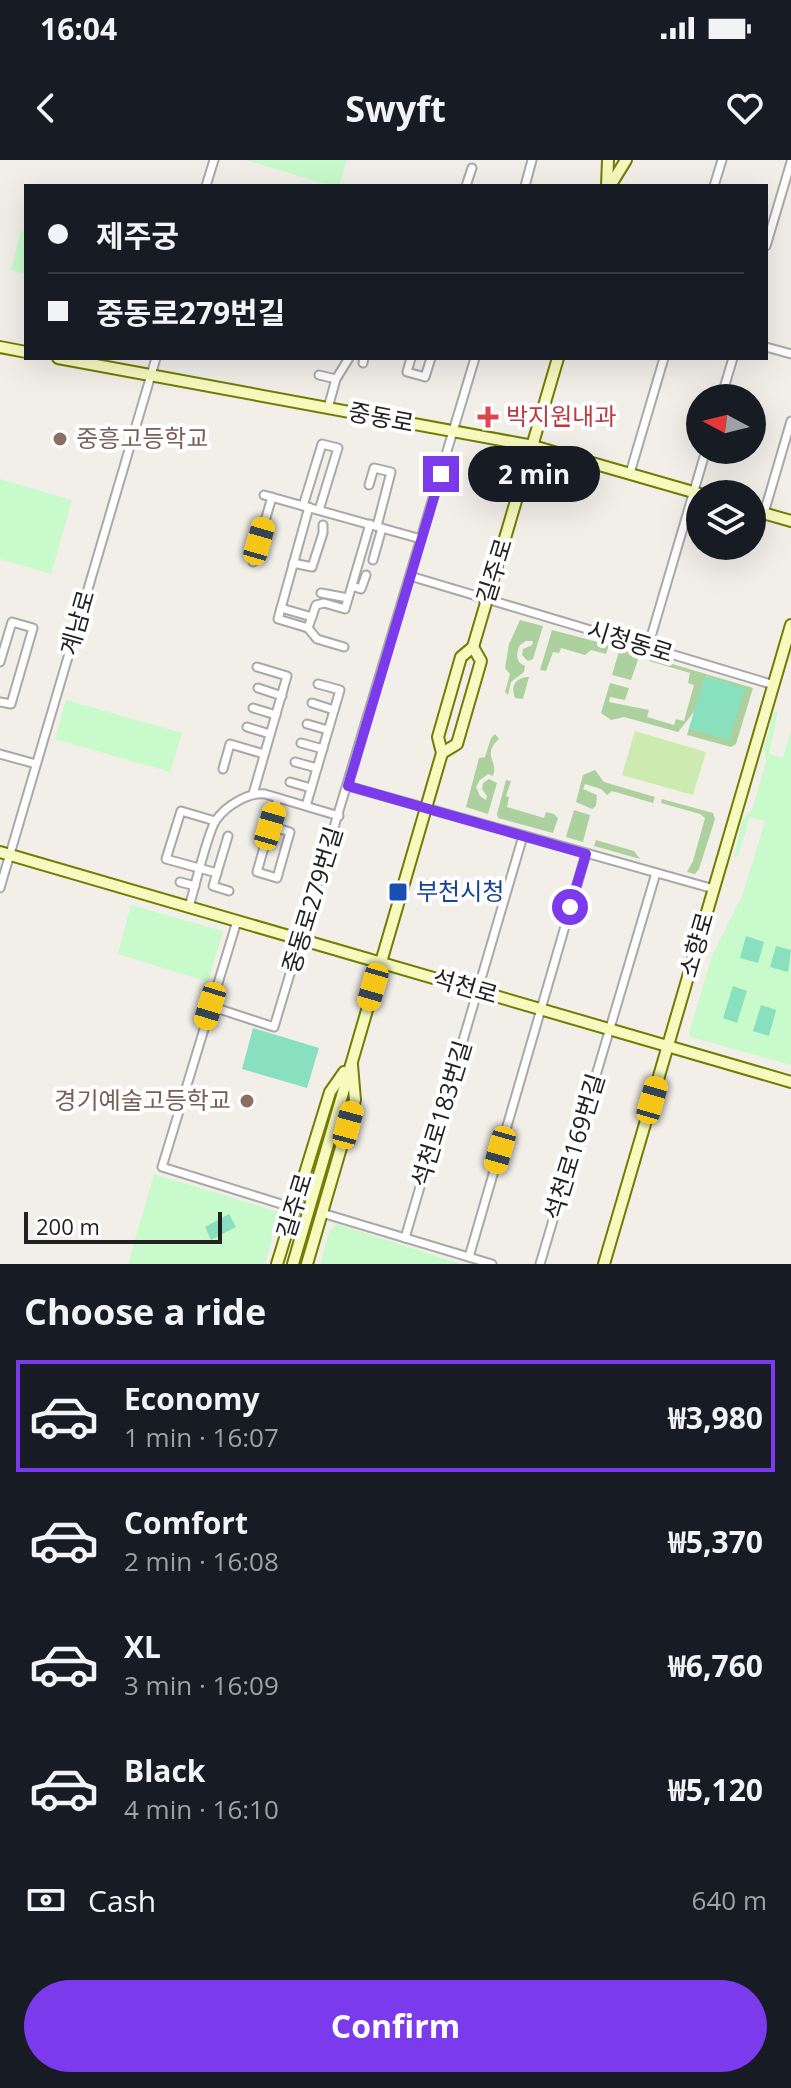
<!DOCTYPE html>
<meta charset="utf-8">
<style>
body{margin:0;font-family:"Open Sans","Noto Sans KR",sans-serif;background:#20242c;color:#f1f3f6;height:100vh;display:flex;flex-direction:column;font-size:30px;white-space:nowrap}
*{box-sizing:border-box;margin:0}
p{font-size:26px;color:#9ea1a6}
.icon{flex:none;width:44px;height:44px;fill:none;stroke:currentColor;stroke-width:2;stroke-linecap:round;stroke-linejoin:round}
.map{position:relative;height:1104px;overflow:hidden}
.panel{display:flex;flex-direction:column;background:#171b24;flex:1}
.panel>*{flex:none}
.hud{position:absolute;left:24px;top:24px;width:744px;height:176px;border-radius:0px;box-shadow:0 8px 32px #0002;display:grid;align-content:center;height:176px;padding:0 24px;background:#171b24}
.needle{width:52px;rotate:277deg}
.controls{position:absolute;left:686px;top:224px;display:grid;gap:16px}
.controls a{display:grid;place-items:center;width:80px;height:80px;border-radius:50%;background:#171b24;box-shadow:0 8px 32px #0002;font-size:40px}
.scale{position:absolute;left:24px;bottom:20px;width:198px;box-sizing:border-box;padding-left:8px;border:4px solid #222;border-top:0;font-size:22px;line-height:28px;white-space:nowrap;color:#222;-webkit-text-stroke:6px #fff;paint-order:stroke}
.end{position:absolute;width:36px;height:36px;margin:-18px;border:10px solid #7c3aed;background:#fff;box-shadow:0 0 0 4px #fff}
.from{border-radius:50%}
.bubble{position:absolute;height:56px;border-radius:28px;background:#171b24;box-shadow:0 8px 32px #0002;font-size:26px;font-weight:700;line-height:56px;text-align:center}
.car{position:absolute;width:24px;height:48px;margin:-24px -12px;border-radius:10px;box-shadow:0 0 6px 2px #0007;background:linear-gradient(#f5c518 24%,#345 0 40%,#f5c518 0 76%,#345 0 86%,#f5c518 0)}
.hud b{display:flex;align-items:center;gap:28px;height:76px;font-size:30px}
.hud b+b{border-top:2px solid #363941}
.hud i{width:20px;height:20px;background:#f1f3f6}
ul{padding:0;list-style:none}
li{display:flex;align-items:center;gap:24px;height:112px;margin:0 16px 12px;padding:0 8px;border:4px solid transparent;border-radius:0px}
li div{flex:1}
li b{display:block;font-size:30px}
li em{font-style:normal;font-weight:700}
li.selected{border-color:#7c3aed}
li>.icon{width:72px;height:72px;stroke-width:1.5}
h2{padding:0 24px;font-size:36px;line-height:96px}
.pay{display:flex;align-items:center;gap:20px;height:88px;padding:0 24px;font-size:30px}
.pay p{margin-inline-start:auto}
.primary-button{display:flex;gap:16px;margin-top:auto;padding:16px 24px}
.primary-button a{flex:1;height:92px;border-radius:48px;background:#7c3aed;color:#fff;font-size:32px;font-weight:700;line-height:92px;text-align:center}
.status{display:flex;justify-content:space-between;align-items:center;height:56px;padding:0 40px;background:#171b24;direction:ltr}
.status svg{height:22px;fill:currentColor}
header{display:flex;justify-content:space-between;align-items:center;height:104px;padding:0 24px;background:#171b24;font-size:36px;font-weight:700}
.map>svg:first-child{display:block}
.grass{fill:#cdebb0}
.forest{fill:#add19e}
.park{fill:#c8facc}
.pitch{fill:#88e0be}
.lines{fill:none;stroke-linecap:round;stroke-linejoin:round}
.street-casing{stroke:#a9a9a9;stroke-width:11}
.secondary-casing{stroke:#707d05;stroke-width:14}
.street{stroke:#fff;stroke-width:7}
.secondary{stroke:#f7fabf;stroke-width:10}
.route{stroke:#7c3aed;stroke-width:10}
.health-dot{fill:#e0444e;stroke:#fff;stroke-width:3}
.education-dot{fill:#8d6e63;stroke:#fff;stroke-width:3}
.transit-dot{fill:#1a4fb4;stroke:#fff;stroke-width:3}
.labels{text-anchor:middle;stroke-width:8;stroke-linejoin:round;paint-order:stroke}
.health-label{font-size:24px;fill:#be3a42;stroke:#fff;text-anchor:start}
.street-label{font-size:24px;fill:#222;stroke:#fff}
.education-label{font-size:24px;fill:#785e54;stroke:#fff;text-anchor:start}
.transit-label{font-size:24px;fill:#164399;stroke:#fff;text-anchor:start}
</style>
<div class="status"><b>16:04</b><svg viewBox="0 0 49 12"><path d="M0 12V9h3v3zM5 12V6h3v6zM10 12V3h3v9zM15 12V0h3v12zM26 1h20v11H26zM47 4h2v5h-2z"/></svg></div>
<header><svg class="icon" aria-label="back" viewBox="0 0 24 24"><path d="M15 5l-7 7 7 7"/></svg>Swyft<svg class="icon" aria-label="heart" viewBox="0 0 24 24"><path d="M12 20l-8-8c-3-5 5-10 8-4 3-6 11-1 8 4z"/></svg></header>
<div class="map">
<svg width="791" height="1104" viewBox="0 0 791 1104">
<rect width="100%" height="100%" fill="#f2efe9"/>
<!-- grass -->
<polygon class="grass" points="635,571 706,592 693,635 622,615"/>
<!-- forest -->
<g class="forest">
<path d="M520 460 543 466 533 499 528 501 522 495 523 489 532 485 533 481H526L520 485C516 493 515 502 525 506L524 512 511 522 508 535 505 532 510 514 505 508 509 484Z"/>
<polygon points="552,470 609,485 606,494 591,490 585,495 561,488 559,493 553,492 546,511 540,510"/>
<polygon points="620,488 637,493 639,497 631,520 612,515"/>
<polygon points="652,498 753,528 736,584 731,587 687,575 689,568 729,579 744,529 706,516 694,552 678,572 624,557 611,560 601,553 610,523 629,528 625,540 610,537 609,542 649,550 647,557 674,565 676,559 684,561 694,525 688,523 690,513 649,501"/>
<path d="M529 517 523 539 515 538C510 526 516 517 529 517Z"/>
<path d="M495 574 499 579C481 595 499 601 493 616L488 614 480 620 476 627 480 636 486 640 487 636 482 629 483 623 489 619 497 623 488 654 466 647 479 598 485 597 491 578Z"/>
<polygon points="595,610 604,622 655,637 653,643 612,631 607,635 601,629 585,624 583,629 597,635 596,646 592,649 576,642 583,615"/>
<polygon points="506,620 511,621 506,636 509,637 507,647 544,658 546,652 554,654 558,658 553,673 498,658 497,654"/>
<polygon points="662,639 713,653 715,659 699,709 695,714 687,712 693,701 705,658 700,654 661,643"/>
<polygon points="574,650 590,655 583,682 566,677"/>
<polygon points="596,680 634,691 640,699 594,686"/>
</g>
<!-- park -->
<g class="park">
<polygon points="246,0 347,0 339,26 332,26"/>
<polygon points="21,71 26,72 26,114 11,110"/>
<polygon points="0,319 72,340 51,414 0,399"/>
<polygon points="66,540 182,573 170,612 55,579"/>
<polygon points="778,551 769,594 783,598 791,571 791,905 691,877 689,873 712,796 743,734 765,661 750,657 738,696 734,698 742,661 752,649 766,602 764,588 774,552"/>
<polygon points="131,745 223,771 208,822 118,794"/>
<polygon points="154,1014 279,1052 265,1104 128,1104"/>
<polygon points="337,1064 461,1104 320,1104 329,1072"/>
</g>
<!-- pitch -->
<g class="pitch">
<polygon points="705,516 745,528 729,580 689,568"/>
<polygon points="746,776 764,782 758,803 740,798"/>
<polygon points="776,786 791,790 788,812 770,807"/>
<polygon points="733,826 747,831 737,863 723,858"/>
<polygon points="761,845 776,850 769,876 753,871"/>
<polygon points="253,868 319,888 307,928 242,909"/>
<polygon points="229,1054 236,1067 211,1080 205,1067"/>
</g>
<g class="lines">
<!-- street casing -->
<g class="street-casing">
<g id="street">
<polyline points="206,26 214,0"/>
<polyline points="466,26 472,8"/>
<polyline points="525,26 532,0"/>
<polyline points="714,26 722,0"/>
<polyline points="766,86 791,2"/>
<polyline points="766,187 791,194"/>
<polyline points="411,198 407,212 425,217 431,198"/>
<polyline points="363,203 364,198"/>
<polyline points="319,215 336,219"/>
<polyline points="721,238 733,198"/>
<polyline points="328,248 336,219 349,198"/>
<polyline points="630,313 664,198"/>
<polyline points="369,325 374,308 391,312 377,366"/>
<polyline points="264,335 421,379"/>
<polyline points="303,346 322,284 338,288 319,350"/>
<polyline points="309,347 278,459 308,468 317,479 344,487"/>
<polyline points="764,353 791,261"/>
<polyline points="373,400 382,368"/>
<polyline points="253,402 272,337"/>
<polyline points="293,403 312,407 323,373 323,365"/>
<polyline points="410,416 774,525"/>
<polyline points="352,426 361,429 366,415"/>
<polyline points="321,433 348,438"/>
<polyline points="281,448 312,457"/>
<polyline points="308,468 316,445 324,443 345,449 370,364"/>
<polyline points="648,487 706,290"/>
<polyline points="0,502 12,462 33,468 11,544 0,542"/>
<polyline points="258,528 282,536"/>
<polyline points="312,543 334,550"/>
<polyline points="253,548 276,555"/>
<polyline points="307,564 328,570"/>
<polyline points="247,567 270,574"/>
<polyline points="301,583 323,589"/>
<polyline points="0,594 36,604"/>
<polyline points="295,602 317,608"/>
<polyline points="223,609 230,584 264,594"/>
<polyline points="290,622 311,628"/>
<polyline points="348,626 714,729"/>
<polyline points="253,634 287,516 257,507"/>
<polyline points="306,646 340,530 318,524"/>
<polyline points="215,661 181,651 166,699 217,713"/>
<polyline points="270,666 290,672 277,718 257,712 278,638"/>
<polyline points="228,676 213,726 229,731"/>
<polyline points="180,722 195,726"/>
<polyline points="0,728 156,198"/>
<path d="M189 747C194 730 208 671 216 660 226 646 248 632 265 634L339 656"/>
<polyline points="237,761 162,1007 294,1048"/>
<polyline points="210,846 274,867 475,198"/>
<polyline points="322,1053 492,1104"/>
<polyline points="405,1078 523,676"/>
<polyline points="469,1097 586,694"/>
<polyline points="540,1104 656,713"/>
</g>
</g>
<!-- secondary casing -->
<g class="secondary-casing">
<g id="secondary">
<polyline points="607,26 608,0"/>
<polyline points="610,26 626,0"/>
<polyline points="0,187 26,192"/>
<polyline points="58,198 533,286 700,334"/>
<polyline points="752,350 791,361"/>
<polyline points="442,593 457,584 481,501 473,487"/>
<polyline points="0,692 791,922"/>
<polyline points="277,1104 330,932 344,912"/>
<polyline points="293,1104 442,593 438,577 461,497 473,487 558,198"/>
<polyline points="307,1104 355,940 352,905"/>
<polyline points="604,1104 791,465"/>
</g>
</g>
<!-- street -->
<use href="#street" class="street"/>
<!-- secondary -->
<use href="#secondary" class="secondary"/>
</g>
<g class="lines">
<!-- route -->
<polyline class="route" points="441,314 348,626 586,694 570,747"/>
</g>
<!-- markers -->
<path class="health-dot" d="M484 245h8v8h8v8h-8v8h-8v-8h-8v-8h8z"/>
<g class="education-dot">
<circle cx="60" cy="279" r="8"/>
<circle cx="247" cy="941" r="8"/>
</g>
<rect class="transit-dot" x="388" y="722" width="20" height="20" rx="4"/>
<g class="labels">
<!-- health labels -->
<g class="health-label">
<text x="506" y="265">박지원내과</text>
</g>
<!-- street labels -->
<g class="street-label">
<text transform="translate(381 258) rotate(11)" y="8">중동로</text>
<text transform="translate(495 411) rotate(-73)" y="8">길주로</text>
<text transform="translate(78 463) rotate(-74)" y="8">계남로</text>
<text transform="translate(630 482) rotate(17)" y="8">시청동로</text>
<text transform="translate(313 740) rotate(-73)" y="8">중동로279번길</text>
<text transform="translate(697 785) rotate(-74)" y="8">소향로</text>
<text transform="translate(465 827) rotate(16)" y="8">석천로</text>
<text transform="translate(442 954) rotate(-73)" y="8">석천로183번길</text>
<text transform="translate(575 987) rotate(-73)" y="8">석천로169번길</text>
<text transform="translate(295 1046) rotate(-73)" y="8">길주로</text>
</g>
<!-- education labels -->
<g class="education-label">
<text x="76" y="287">중흥고등학교</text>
<text x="231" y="949" text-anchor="end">경기예술고등학교</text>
</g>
<!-- transit labels -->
<g class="transit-label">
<text x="416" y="740">부천시청</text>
</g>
</g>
</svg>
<div class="controls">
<a><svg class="needle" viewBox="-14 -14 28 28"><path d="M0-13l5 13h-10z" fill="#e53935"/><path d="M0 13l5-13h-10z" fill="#9ea1a6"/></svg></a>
<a><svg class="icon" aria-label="layers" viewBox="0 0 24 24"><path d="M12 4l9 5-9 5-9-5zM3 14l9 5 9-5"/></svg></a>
</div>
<div class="scale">200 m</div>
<i class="end from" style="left:570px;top:747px"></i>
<i class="end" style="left:441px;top:314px"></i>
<div class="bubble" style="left:468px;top:286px;width:132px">2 min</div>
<i class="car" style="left:259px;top:381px;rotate:16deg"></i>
<i class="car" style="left:270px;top:666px;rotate:16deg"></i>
<i class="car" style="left:373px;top:827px;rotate:196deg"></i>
<i class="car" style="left:210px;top:846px;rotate:197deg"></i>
<i class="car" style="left:652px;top:940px;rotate:16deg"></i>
<i class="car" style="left:348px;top:965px;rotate:15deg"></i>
<i class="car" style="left:500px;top:990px;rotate:196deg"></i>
<div class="hud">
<b><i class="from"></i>제주궁</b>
<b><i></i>중동로279번길</b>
</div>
</div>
<section class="panel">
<h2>Choose a ride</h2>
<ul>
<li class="selected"><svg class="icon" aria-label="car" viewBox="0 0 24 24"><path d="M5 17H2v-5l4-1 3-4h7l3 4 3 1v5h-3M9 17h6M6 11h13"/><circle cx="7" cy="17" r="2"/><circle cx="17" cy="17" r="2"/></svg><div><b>Economy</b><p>1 min · 16:07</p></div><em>₩3,980</em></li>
<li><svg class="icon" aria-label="car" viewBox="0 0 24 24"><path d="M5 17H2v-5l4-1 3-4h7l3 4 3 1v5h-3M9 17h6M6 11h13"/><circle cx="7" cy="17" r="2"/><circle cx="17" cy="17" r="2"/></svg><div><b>Comfort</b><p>2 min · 16:08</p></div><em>₩5,370</em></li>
<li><svg class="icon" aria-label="car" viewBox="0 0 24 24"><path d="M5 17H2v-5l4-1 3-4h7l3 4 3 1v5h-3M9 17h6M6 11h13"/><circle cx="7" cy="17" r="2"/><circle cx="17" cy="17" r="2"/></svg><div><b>XL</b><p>3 min · 16:09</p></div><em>₩6,760</em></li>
<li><svg class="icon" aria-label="car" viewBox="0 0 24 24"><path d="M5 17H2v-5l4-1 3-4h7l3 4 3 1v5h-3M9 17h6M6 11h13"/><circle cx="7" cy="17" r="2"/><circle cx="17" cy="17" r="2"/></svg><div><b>Black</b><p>4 min · 16:10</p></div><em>₩5,120</em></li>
</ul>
<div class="pay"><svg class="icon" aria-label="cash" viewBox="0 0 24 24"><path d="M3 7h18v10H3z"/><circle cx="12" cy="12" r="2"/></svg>Cash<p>640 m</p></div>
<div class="primary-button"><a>Confirm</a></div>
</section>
